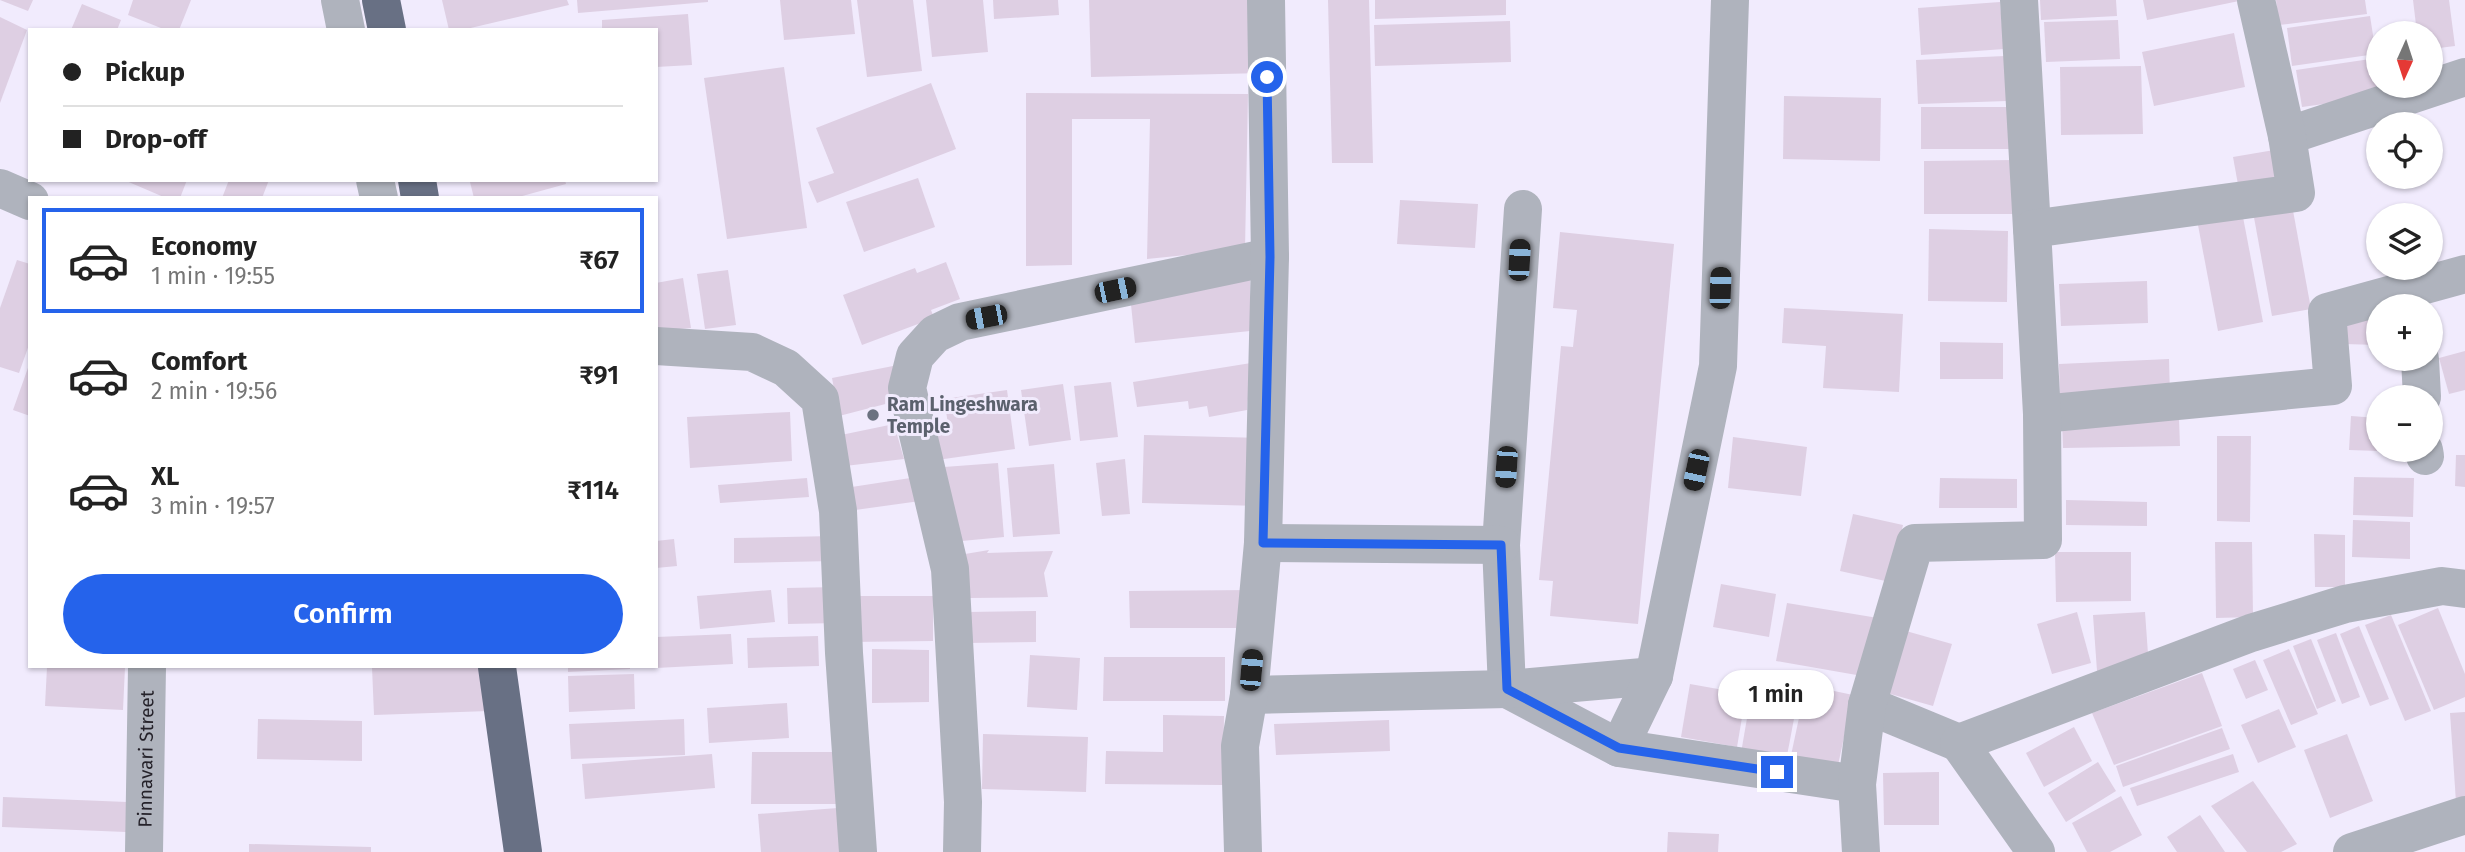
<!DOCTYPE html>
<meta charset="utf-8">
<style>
body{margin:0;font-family:"Fira Sans",sans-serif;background:#f2f2f2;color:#222;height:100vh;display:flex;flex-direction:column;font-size:26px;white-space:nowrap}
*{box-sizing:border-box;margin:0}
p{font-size:23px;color:#767676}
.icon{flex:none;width:38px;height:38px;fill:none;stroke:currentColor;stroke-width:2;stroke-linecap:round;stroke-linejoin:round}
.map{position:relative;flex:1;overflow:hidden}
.drawer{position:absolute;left:28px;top:196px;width:630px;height:472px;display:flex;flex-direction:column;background:#fff;border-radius:0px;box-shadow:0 2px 5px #0004}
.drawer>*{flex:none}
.banner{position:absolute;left:28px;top:28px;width:630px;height:154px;border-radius:0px;box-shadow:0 2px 5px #0004;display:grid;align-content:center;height:154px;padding:0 35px;background:#fff}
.needle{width:46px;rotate:183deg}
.tools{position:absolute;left:2366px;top:21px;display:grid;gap:14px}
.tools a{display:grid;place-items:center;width:77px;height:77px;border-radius:50%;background:#fff;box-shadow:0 2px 5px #0004;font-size:35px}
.end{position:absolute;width:32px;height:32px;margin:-16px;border:9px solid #2563eb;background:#fff;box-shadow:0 0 0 4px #fff}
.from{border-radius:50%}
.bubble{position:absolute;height:49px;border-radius:24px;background:#fff;box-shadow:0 2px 5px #0004;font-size:23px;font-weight:600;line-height:49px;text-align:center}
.car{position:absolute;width:21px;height:42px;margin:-21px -10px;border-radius:9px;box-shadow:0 0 5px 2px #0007;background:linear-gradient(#222 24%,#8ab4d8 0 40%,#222 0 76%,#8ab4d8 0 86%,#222 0)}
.banner b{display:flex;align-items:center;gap:24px;height:66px;font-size:26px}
.banner b+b{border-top:2px solid #e0e0e0}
.banner i{width:18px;height:18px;background:#222}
ul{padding:12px 0 0;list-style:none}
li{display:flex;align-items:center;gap:21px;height:105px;margin:0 14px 10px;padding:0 21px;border:4px solid transparent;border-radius:0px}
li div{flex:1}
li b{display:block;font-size:26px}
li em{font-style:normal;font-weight:600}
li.on{border-color:#2563eb}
li>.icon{width:63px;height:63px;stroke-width:1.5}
.button{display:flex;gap:14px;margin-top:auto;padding:14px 35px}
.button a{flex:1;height:80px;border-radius:42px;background:#2563eb;color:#fff;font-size:28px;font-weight:600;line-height:80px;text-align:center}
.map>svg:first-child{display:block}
.building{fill:#decfe3}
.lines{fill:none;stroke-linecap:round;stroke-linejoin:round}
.minor{stroke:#afb3bd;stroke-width:38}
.highway{stroke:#687084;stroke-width:38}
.route{stroke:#2563eb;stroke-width:9}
.worship-dot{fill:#6b7280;stroke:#f1ebfd;stroke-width:2.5}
.labels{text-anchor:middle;stroke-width:6;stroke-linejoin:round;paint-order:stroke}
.worship-label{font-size:19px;font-weight:bold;fill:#5b616d;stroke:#f1ebfd;text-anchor:start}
.street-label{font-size:19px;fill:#25222a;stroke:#f1ebfd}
</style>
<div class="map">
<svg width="2465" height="852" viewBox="0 0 2465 852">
<rect width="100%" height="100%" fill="#f1ebfd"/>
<!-- building -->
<g class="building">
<polygon points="0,0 33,0 28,11"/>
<polygon points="133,0 191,0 179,30 166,30 128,15"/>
<polygon points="442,0 567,0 569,5 462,30 449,30"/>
<polygon points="577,0 708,0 708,2 578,13"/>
<polygon points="780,0 851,0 855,34 784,40"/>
<polygon points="857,0 913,0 922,71 867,77"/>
<polygon points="926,0 983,0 988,52 932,57"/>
<polygon points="993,0 1058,0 1059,15 994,19"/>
<polygon points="1089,0 1263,0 1264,73 1091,77"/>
<polygon points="1328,0 1369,0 1373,163 1332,163"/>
<polygon points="1375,0 1506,0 1506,15 1375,19"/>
<polygon points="2040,0 2116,0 2117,16 2041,20"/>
<polygon points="2143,0 2239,0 2239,1 2147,20"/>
<polygon points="2276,0 2365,0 2367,14 2279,25"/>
<polygon points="2413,0 2449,0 2455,46 2431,49 2431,33 2417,33"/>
<polygon points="2000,2 2004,49 1921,55 1918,8"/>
<polygon points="82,4 121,20 117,30 71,30"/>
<polygon points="688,14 692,65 656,67 656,30 602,30 602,20"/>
<polygon points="2370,16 2376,54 2292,66 2287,28"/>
<polygon points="0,17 27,30 0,103"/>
<polygon points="2118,20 2120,59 2046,62 2044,22"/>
<polygon points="1510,21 1511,62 1375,66 1374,25"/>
<polygon points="2234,33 2245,87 2154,106 2142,52"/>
<polygon points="2005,56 2007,101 1918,104 1916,60"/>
<polygon points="2377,58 2378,86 2382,96 2302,107 2296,70"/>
<polygon points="2141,66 2143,134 2061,135 2060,67"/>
<polygon points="784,67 807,228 727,239 704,78"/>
<polygon points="931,83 956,149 817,203 808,182 834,173 816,128"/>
<polygon points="1026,93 1248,94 1245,249 1147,259 1150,119 1072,119 1072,265 1026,266"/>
<polygon points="1784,96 1881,98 1880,161 1783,159"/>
<polygon points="1921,107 2014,107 2013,149 1921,149"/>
<polygon points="2280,149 2286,181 2239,190 2233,157"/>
<polygon points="2015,160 2016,214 1924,214 1924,161"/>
<polygon points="918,178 935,227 864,252 846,202"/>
<polygon points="124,180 187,180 180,198 166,198"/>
<polygon points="229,180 269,180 262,198 222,198"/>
<polygon points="478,180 565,180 566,184 515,198 474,198 470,182"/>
<polygon points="1400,200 1478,204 1475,248 1397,244"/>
<polygon points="2292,205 2311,309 2272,316 2253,212"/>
<polygon points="2243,217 2263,322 2218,331 2198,225"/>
<polygon points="1929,229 2008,231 2007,302 1928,301"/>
<polygon points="1560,232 1674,244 1638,624 1550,616 1553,581 1539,580 1561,346 1573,347 1577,310 1553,308"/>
<polygon points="17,260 30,264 30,342 19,373 0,367 0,308"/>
<polygon points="946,262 960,299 931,310 934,318 862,345 843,295 915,268 917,273"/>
<polygon points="728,270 736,325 705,329 697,274"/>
<polygon points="683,278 691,328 656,331 656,283"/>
<polygon points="1250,280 1250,331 1135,343 1130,295"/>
<polygon points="2147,281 2148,323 2061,326 2059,284"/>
<polygon points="1784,308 1903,314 1899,392 1823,388 1826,346 1782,343"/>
<polygon points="2346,317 2378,318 2378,345 2344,344"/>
<polygon points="1940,342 2003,343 2003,379 1940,379"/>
<polygon points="2465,351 2465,390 2449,394 2439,358"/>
<polygon points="2169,359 2170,396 2060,401 2059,364"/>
<polygon points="1251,363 1247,410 1209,417 1207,406 1189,409 1188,401 1137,407 1133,382"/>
<polygon points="29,365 30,365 30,416 13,410"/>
<polygon points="893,366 897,401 839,416 832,378"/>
<polygon points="1111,382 1118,437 1080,441 1074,386"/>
<polygon points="1063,384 1071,440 1029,446 1021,390"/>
<polygon points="1007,390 1015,449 937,460 932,426 948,424 944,399"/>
<polygon points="790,412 792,461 690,468 687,417"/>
<polygon points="2351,416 2378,418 2378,451 2349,450"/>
<polygon points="2179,419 2180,446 2063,448 2062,420"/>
<polygon points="894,424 904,459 845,466 841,435"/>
<polygon points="1144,435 1263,438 1261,506 1142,503"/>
<polygon points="2217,436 2251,436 2250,522 2217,521"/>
<polygon points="1733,437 1807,447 1801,496 1728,488"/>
<polygon points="2386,450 2417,450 2417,454 2386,452"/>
<polygon points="2456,455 2465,455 2465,487 2455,486"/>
<polygon points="1125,459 1130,514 1102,516 1096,463"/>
<polygon points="998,463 1004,537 951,542 944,467"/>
<polygon points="1054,464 1060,534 1013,537 1007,468"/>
<polygon points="917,477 920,501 848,511 845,488"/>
<polygon points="2354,477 2414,478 2413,517 2353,515"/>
<polygon points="807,478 809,497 720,503 718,485"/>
<polygon points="1940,478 2017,479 2017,508 1939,508"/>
<polygon points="2066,500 2147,502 2147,526 2066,525"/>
<polygon points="1853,514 1903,525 1890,582 1840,571"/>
<polygon points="2353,520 2410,522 2410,559 2352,557"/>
<polygon points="2314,534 2345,535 2345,587 2315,587"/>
<polygon points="833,536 833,561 734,563 734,538"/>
<polygon points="674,539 677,566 656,568 656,541"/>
<polygon points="2215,542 2252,542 2253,617 2216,618"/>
<polygon points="989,550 987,553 1053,551 1044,573 1048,597 970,598 965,554"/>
<polygon points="2055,552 2131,552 2131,601 2056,602"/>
<polygon points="1721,584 1776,594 1769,637 1713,627"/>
<polygon points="837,587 838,623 788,624 787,588"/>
<polygon points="771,590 775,622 700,629 697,596"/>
<polygon points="1252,590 1252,628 1130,628 1129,591"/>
<polygon points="850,596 933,596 933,641 850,642"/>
<polygon points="1787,603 1878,618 1868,677 1776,661"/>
<polygon points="2438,608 2465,674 2465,697 2434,710 2398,625"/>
<polygon points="1036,611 1036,642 967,643 967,612"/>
<polygon points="2077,612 2091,663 2052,674 2037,624"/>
<polygon points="2145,612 2149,668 2097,671 2093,615"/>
<polygon points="2391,615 2431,711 2405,721 2365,625"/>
<polygon points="2359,626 2389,699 2370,706 2340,634"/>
<polygon points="1906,631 1952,644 1933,706 1887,693"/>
<polygon points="2336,633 2360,697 2342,704 2317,640"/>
<polygon points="731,634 733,664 656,668 656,637"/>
<polygon points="818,636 819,666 748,668 747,638"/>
<polygon points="2311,639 2336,701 2317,709 2293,646"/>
<polygon points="872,649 929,650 929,702 872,703"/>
<polygon points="2289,649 2318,714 2291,725 2263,660"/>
<polygon points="1030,655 1080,658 1077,710 1027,707"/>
<polygon points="1104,657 1225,657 1225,701 1103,701"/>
<polygon points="2255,660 2268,690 2246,699 2233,669"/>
<polygon points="47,667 125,667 123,710 45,706"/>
<polygon points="372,667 488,667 489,711 374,715"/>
<polygon points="568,667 630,667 630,669 568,672"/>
<polygon points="2202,673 2222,726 2114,765 2092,713"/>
<polygon points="634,674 635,709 569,712 568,676"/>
<polygon points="1690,684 1746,694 1737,747 1681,737"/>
<polygon points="1806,685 1853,695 1837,770 1790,760"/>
<polygon points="1751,695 1797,703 1786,761 1741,753"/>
<polygon points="787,703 789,738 709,743 707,708"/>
<polygon points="2279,709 2296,747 2258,763 2241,725"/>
<polygon points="2465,712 2465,800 2456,802 2450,713"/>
<polygon points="1163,715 1224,716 1223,785 1105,784 1106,751 1163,752"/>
<polygon points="258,719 362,721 362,761 257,759"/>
<polygon points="684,719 685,755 571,759 569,724"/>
<polygon points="1389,720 1390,751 1276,755 1274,724"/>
<polygon points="2074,727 2092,761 2044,787 2026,753"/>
<polygon points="2222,728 2230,749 2123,787 2116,766"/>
<polygon points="983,734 1088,737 1086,792 982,789"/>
<polygon points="2347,734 2373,801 2330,818 2304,750"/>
<polygon points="752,752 840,752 839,804 751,804"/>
<polygon points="712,754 715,788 585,799 582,764"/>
<polygon points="2233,754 2239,772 2137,806 2130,788"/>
<polygon points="2098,762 2116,791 2066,822 2048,793"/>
<polygon points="1939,772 1939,825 1884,825 1883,773"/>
<polygon points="2253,781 2297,844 2281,852 2247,852 2211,806"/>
<polygon points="2121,796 2142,835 2110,852 2087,852 2072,823"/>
<polygon points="3,797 127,802 126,832 2,827"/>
<polygon points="851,807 855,852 761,852 758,814"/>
<polygon points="2200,815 2225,852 2177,852 2167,837"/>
<polygon points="1668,832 1719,834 1718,852 1667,852"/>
<polygon points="249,844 371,847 371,852 249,852"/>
</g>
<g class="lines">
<!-- minor -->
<g class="minor">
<polyline points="340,0 346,30"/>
<polyline points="2019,0 2032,229"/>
<polyline points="2287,136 2465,77"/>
<polyline points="375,180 379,198"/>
<polyline points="0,188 30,201"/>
<polyline points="1523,209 1501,545 1507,689 1619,748 1857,784"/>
<polyline points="656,346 752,352 786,368 820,399 838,511 844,653 858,852"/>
<polyline points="2420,359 2422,397"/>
<polyline points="2042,414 2333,386 2327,312 2465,274"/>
<polyline points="2424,450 2425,456"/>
<polyline points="1263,543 1501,545"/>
<polyline points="1249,695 1507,689 1654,676"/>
<polyline points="1867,705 1959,743"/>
<polyline points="1619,748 1654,676 1718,366 1730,0"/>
<path id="s1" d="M144 852 147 667"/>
<polyline points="962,852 963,802 950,569 907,388 915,356 935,334 960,322 1270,257"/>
<polyline points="1243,852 1240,746 1249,695 1263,543 1270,257 1266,0"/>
<polyline points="1861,852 1857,784 1867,705 1915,543 2043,540 2042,414 2032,229 2296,193 2287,136 2256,0"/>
<polyline points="2036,852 1959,743 2251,633 2345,604 2442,586 2465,589"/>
<polyline points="2352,852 2465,815"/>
</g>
<!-- highway -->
<g class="highway">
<polyline points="381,0 387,30"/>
<polyline points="417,180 420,198"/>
<polyline points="497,667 523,852"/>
</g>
</g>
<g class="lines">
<!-- route -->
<polyline class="route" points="1267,77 1270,257 1263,543 1501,545 1507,689 1619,748 1777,772"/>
</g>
<!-- markers -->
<circle class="worship-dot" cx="873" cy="415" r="7"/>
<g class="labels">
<!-- worship labels -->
<g class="worship-label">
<text x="887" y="411">Ram Lingeshwara<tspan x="887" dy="22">Temple</tspan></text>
</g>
<!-- street labels -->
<g class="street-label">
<text dy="7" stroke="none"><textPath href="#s1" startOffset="93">Pinnavari Street</textPath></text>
</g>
</g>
</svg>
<div class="tools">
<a><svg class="needle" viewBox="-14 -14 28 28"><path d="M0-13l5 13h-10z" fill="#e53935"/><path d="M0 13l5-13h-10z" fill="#767676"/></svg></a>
<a><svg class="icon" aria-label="locate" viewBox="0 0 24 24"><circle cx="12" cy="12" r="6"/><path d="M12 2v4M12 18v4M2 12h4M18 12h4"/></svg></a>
<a><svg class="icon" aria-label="layers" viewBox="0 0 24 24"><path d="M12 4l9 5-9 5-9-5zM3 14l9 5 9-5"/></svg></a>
<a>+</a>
<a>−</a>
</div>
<i class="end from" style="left:1267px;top:77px"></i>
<i class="end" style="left:1777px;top:772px"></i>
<div class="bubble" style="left:1718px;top:670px;width:116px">1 min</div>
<i class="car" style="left:1519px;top:260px;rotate:3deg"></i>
<i class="car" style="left:1720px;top:288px;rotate:2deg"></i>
<i class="car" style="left:1115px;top:290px;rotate:78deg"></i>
<i class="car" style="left:986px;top:317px;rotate:259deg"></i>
<i class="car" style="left:1506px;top:467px;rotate:184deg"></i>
<i class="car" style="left:1696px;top:470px;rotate:192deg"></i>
<i class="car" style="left:1251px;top:670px;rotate:5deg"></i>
<div class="banner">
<b><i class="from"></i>Pickup</b>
<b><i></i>Drop-off</b>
</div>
<section class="drawer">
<ul>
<li class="on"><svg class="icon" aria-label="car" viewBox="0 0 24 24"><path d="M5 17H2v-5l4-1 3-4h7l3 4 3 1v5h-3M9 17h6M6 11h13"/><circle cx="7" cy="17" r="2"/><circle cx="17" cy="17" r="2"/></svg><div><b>Economy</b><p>1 min · 19:55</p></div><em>₹67</em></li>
<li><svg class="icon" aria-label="car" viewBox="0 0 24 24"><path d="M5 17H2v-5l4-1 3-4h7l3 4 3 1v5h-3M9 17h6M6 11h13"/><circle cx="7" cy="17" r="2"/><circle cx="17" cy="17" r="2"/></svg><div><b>Comfort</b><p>2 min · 19:56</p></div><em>₹91</em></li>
<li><svg class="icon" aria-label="car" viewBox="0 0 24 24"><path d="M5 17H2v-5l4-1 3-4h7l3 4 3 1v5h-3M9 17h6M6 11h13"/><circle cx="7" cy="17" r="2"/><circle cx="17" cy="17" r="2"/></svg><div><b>XL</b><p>3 min · 19:57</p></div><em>₹114</em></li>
</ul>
<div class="button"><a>Confirm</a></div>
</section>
</div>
